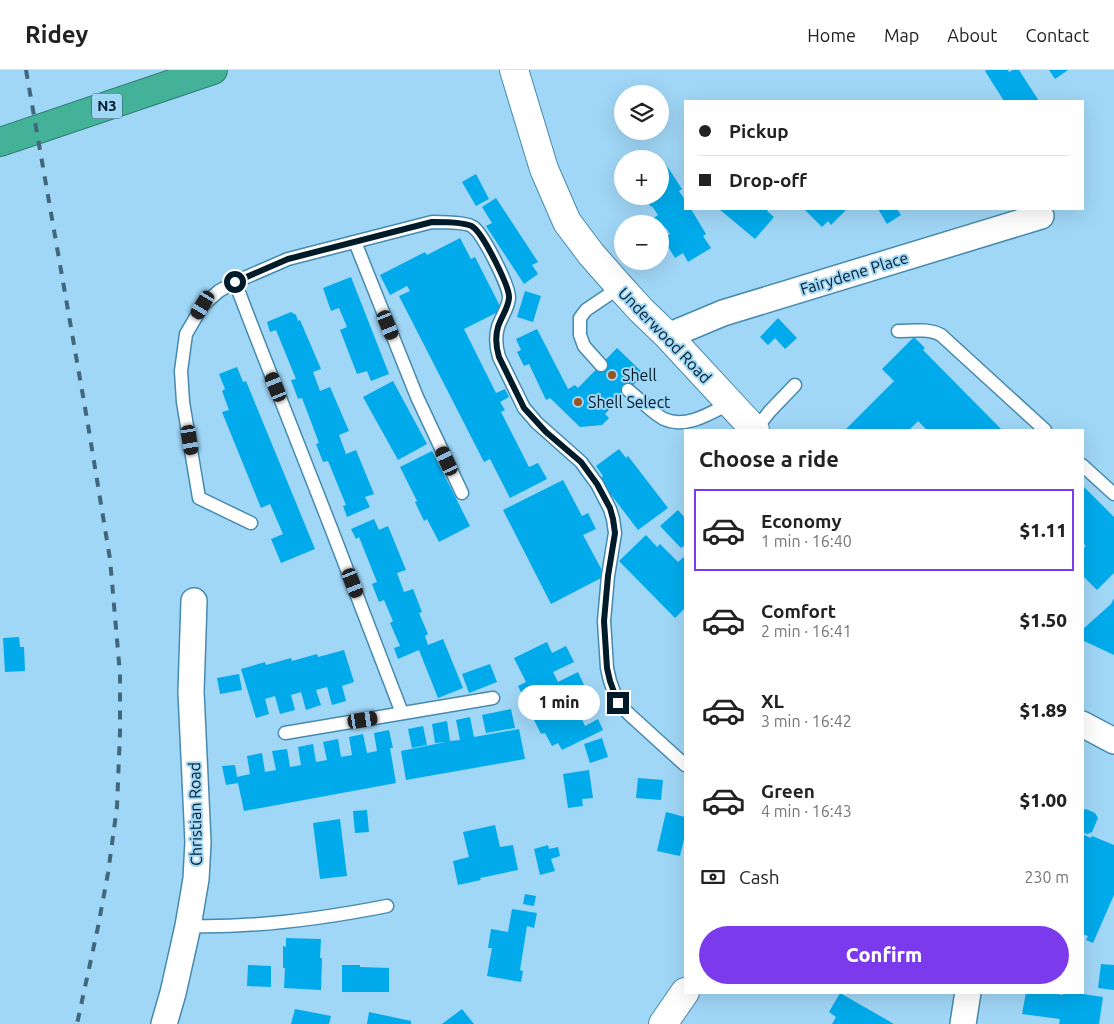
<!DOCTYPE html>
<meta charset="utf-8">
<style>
body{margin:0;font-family:Ubuntu,sans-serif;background:#f6f6f6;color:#222;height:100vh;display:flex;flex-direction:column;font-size:19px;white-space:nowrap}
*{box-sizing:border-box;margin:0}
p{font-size:16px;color:#767676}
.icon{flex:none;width:28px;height:28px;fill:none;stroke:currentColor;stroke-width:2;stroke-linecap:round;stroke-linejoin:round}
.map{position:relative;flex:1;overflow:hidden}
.panel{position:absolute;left:684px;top:359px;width:400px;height:565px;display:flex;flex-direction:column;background:#fff;border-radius:0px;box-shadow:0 5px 20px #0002}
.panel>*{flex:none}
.banner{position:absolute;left:684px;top:30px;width:400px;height:110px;border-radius:0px;box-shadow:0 5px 20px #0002;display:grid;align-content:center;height:110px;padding:0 15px;background:#fff}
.controls{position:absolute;left:614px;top:15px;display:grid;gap:10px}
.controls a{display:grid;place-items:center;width:55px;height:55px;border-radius:50%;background:#fff;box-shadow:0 5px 20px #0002;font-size:25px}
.end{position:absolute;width:22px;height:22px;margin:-11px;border:6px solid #001b2a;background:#fff;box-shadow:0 0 0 2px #fff}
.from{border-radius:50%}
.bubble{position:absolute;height:35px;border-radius:18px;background:#fff;box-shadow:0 5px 20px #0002;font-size:16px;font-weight:800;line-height:35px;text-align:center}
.car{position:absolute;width:15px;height:30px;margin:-15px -8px;border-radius:6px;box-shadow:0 0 4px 1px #0007;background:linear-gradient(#222 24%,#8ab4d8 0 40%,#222 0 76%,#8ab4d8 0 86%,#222 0)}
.banner b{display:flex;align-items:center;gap:18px;height:48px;font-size:19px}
.banner b+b{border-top:1px solid #e0e0e0}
.banner i{width:12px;height:12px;background:#222}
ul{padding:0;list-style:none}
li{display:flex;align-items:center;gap:15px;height:82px;margin:0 10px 8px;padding:0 5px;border:2px solid transparent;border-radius:0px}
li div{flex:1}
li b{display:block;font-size:19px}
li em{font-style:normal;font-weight:800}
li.active{border-color:#7c3aed}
li>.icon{width:45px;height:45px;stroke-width:1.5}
h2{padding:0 15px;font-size:22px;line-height:60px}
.pay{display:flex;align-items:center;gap:12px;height:55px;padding:0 15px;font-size:19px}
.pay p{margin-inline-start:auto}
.cta{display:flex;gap:10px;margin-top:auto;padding:10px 15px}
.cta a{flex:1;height:58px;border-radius:30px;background:#7c3aed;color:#fff;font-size:20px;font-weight:800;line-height:58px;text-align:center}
header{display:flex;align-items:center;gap:30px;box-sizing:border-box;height:70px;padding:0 25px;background:#fff;border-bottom:1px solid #e0e0e0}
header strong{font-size:24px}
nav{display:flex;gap:28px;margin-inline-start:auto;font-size:18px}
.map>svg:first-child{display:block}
.building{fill:#01aaeb}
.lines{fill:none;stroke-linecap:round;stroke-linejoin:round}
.lane-casing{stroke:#468aaf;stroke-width:15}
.street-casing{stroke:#468aaf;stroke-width:28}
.secondary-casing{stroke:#468aaf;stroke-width:30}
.highway-casing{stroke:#2c7d72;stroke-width:30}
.lane{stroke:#fff;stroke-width:12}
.street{stroke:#fff;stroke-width:25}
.secondary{stroke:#fff;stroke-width:28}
.highway{stroke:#44b298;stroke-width:28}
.rail{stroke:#41677d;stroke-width:4;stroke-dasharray:9 9;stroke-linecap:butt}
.route{stroke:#001b2a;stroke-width:6}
.poi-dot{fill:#965421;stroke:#a0d6f6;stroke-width:2}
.labels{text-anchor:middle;stroke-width:4;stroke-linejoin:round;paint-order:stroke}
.shield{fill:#a0d6f6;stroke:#305367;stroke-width:1}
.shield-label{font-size:15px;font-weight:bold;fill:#001b2a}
.street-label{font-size:16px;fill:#001b2a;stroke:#a0d6f6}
.poi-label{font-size:16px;fill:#001b2a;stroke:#a0d6f6;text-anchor:start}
</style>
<header>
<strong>Ridey</strong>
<nav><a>Home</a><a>Map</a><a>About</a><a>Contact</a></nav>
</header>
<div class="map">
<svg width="1114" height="954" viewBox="0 0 1114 954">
<rect width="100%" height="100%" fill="#a0d6f6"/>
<!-- building -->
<g class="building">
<polygon points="987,0 1008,0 1009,2 1013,0 1019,0 1039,31 1004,31 985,1"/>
<polygon points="1049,0 1068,0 1055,9"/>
<polygon points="665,93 682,119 679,121 685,130 685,139 691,139 706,164 703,166 711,178 688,192 683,183 675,188 663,168 670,164 666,158 661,161 660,159 660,154 657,154 654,148 658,145 652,136 651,137 644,126 660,126 660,96"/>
<polygon points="476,104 489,129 476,136 462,112"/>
<polygon points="496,128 538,192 532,195 538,204 524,214 486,156 492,153 482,137"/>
<polygon points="719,139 769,139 767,141 774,147 755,169"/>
<polygon points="804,139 847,139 831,155 828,151 822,157"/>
<polygon points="878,139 897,139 901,145 887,154"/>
<polygon points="460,168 471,189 475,187 502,240 464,259 496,323 505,319 509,327 500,332 505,340 501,342 529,397 538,393 547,409 510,428 490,389 484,392 399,226 410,221 407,216 390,225 380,205 425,182 427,185"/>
<polygon points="351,207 389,304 371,311 367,301 357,304 340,260 347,257 339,238 331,241 323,218"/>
<polygon points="525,221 541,226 533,252 517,247"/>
<polygon points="291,242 296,245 298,251 300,250 321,299 313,302 320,321 330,317 349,361 339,365 346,384 356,380 374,424 365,427 370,437 347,447 343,436 346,435 328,391 323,392 316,374 319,373 302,328 298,329 291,310 296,309 276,260 270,262 267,252"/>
<polygon points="778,248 797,268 785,279 775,268 768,275 760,267"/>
<polygon points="537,259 568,319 575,315 578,318 617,278 644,304 605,344 609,348 602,355 580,357 550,328 546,330 529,294 524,296 517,282 521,280 516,269"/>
<polygon points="914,267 925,278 923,280 1002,360 927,360 918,351 909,360 845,360 894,311 882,299"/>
<polygon points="237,297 243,312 246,311 315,479 281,493 271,469 283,464 270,434 261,438 222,342 229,340 222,321 225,319 219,304"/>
<polygon points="393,311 427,374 398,390 363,327"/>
<polygon points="619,379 626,388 628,386 668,438 638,460 599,409 603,406 596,396"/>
<polygon points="432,381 470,456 439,472 427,449 424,451 415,432 417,431 400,397"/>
<polygon points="563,410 582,446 588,443 596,459 583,465 605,506 551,534 503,440"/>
<polygon points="1082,415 1114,447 1114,503 1097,520 1082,505 1082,479 1086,476 1082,472"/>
<polygon points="678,440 685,448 685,475 681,478 660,456"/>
<polygon points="374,449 379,460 388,456 406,500 397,503 404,522 413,519 422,542 419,543 428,564 425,566 428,575 443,569 463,618 438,628 419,580 398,589 394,578 400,576 390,553 393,551 384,530 379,532 372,514 377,512 359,467 356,469 351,459"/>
<polygon points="646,465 657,477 660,474 678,492 685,486 685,538 675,548 619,491"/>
<polygon points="1114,528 1114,585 1082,570 1082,560 1111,534"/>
<polygon points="19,567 20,577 24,577 25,601 5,602 3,568"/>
<polygon points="547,572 552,583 566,576 574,592 553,602 558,612 578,602 585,617 568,626 572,633 588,625 594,638 580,645 585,656 598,649 603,660 562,680 558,673 552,676 545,663 541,664 530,642 540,636 533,624 524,628 518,616 526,612 514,588"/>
<polygon points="344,580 354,612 342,616 346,631 332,635 327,617 316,620 321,635 306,640 301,622 291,625 295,640 280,644 275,626 265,629 269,644 256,648 241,599 265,592 266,595 291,588 292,591 317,584 318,587"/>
<polygon points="490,594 497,612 469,623 462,604"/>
<polygon points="239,604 242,620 220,624 217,608"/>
<polygon points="511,639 515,658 486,663 482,645"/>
<polygon points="470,647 474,667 519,659 525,689 406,710 401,681 446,672 435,673 432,654 447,651 450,671 460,670 456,650"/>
<polygon points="423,656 427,675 412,678 408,659"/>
<polygon points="389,660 393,678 390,678 396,713 244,741 238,713 226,715 222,696 235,695 237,707 250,704 247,686 262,683 265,702 276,700 272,681 287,679 290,697 301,695 298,677 313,674 316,692 327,690 323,672 338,669 341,687 352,685 349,667 363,664 367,683 377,681 374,663"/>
<polygon points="602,668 608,687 590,693 584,674"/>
<polygon points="589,700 593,728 582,729 583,736 568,738 563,704"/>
<polygon points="638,708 663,710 661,730 636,728"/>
<polygon points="1086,739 1095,743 1098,748 1092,762 1087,764 1082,762 1082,740"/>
<polygon points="367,740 369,762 355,763 353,741"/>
<polygon points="666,742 685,747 685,765 680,786 657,781"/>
<polygon points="340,749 347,806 320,809 313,753"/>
<polygon points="495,755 500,777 513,775 518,800 480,808 481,810 458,815 453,791 469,787 463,762"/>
<polygon points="1082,764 1091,768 1092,766 1114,775 1114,825 1093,873 1086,870 1088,866 1082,864"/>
<polygon points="548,775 549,779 558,777 560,786 551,789 555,801 540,805 534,779"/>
<polygon points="525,824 536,826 534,836 523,834"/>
<polygon points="512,839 537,843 534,858 527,856 520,900 523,901 521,912 487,906 492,878 488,878 491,859 508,862"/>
<polygon points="286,868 321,869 320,888 322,888 321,920 284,918 285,898 283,898 283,876 286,877"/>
<polygon points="1101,894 1114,895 1114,920 1098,918"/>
<polygon points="248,895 271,896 271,917 247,916"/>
<polygon points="342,895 360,895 360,897 389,898 389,922 342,922"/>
<polygon points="1026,922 1052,922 1051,923 1063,925 1063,922 1070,922 1103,927 1099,954 1059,954 1060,949 1022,944"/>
<polygon points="840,923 894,954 832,954 836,947 829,942"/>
<polygon points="295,939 331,946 329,954 291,954"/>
<polygon points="462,939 474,954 442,954"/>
<polygon points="369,942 411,951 411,954 367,954"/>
</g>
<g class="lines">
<!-- lane casing -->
<g class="lane-casing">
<g id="lane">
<polyline points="355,172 417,327 462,423"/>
<polyline points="235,212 255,264 331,458 402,643"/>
<path d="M898 261C911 261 929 258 941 265L1045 360"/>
<polyline points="601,295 584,276 580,265 580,248 586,240 620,217"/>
<path d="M628 320C637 327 655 345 664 349 686 359 711 343 730 333"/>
<polyline points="755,360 770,341 795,315"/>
<polyline points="1082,395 1114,424"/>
<path d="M251 453 199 428 183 332 181 301 186 264 203 235 219 221 235 212 288 189 432 152C441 152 467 152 473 157 483 164 510 217 509 228 508 239 501 247 498 257 495 267 496 277 499 287L524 338 537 353 581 392 597 414 610 439 613 449 615 463 608 506 604 551 607 598 610 611 618 633 630 645 685 695"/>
<polyline points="285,663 493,628"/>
<path d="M188 856C255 858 321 849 387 836"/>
</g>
</g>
<!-- street casing -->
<g class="street-casing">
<g id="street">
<polyline points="668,266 723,243 1041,146"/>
<polyline points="1082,654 1114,671"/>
<polyline points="164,954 173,923 188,856 196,809 198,772 191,622 194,531"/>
<polyline points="963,954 968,922"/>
</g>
</g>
<!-- secondary casing -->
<g class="secondary-casing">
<g id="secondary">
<polyline points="514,0 544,99 567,152 591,184 620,217 641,240 668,266 755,360"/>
<polyline points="663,954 685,922"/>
</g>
</g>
<!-- highway casing -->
<g class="highway-casing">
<polyline id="highway" points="0,72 213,0"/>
</g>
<!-- lane -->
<use href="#lane" class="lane"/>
<!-- street -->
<use href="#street" class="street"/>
<!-- secondary -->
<use href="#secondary" class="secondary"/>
<!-- highway -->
<use href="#highway" class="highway"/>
<!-- rail -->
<polyline class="rail" points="26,0 87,349 110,489 120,604 120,662 117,737 108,803 98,857 77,954"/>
</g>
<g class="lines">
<!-- route -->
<path class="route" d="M235 212 288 189 432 152C441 152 467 152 473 157 483 164 510 217 509 228 508 239 501 247 498 257 495 267 496 277 499 287L524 338 546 362 581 392 597 414 610 438 613 449 615 463 608 506 604 551 607 598 610 611 618 633"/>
</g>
<!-- markers -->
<g class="poi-dot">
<circle cx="612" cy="305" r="5"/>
<circle cx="578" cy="332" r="5"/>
</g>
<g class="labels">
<!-- shield labels -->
<rect class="shield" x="92" y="23.5" width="30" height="25" rx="4"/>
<g class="shield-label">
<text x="107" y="41">N3</text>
</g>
<!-- street labels -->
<g class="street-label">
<text transform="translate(854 203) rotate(-17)" y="6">Fairydene Place</text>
<text transform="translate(665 265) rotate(46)" y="6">Underwood Road</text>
<text transform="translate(195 744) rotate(-91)" y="6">Christian Road</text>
</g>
<!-- poi labels -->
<g class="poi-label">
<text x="622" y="311">Shell</text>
<text x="588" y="338">Shell Select</text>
</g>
</g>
</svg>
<div class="controls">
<a><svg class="icon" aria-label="layers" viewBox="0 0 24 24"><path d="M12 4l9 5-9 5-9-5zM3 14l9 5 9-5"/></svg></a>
<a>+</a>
<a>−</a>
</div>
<i class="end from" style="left:235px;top:212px"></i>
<i class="end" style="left:618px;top:633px"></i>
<div class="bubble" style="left:518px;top:615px;width:82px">1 min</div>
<i class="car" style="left:203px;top:235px;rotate:211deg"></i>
<i class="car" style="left:388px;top:255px;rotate:158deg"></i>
<i class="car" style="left:276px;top:317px;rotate:338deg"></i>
<i class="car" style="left:190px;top:370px;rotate:171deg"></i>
<i class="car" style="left:447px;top:391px;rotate:335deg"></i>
<i class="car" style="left:353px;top:513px;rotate:159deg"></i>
<i class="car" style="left:363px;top:650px;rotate:81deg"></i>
<div class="banner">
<b><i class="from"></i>Pickup</b>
<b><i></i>Drop-off</b>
</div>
<section class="panel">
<h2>Choose a ride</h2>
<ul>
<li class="active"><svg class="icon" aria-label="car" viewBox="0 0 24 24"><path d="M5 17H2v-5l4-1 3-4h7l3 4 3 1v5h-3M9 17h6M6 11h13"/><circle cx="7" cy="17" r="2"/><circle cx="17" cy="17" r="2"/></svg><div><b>Economy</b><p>1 min · 16:40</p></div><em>$1.11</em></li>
<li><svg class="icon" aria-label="car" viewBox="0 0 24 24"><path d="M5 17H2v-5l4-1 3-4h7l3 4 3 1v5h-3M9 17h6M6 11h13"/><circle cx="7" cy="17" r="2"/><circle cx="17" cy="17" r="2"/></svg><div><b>Comfort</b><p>2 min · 16:41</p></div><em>$1.50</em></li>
<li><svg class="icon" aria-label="car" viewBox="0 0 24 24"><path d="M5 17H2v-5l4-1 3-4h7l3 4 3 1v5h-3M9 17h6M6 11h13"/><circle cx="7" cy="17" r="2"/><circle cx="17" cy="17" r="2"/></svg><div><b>XL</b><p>3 min · 16:42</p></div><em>$1.89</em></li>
<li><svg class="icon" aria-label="car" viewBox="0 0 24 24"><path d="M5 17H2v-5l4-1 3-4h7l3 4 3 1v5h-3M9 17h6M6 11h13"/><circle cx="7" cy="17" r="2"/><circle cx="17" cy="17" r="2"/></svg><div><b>Green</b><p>4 min · 16:43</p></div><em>$1.00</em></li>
</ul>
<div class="pay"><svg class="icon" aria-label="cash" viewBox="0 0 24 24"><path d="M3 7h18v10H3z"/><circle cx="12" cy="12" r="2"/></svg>Cash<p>230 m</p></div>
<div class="cta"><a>Confirm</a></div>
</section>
</div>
